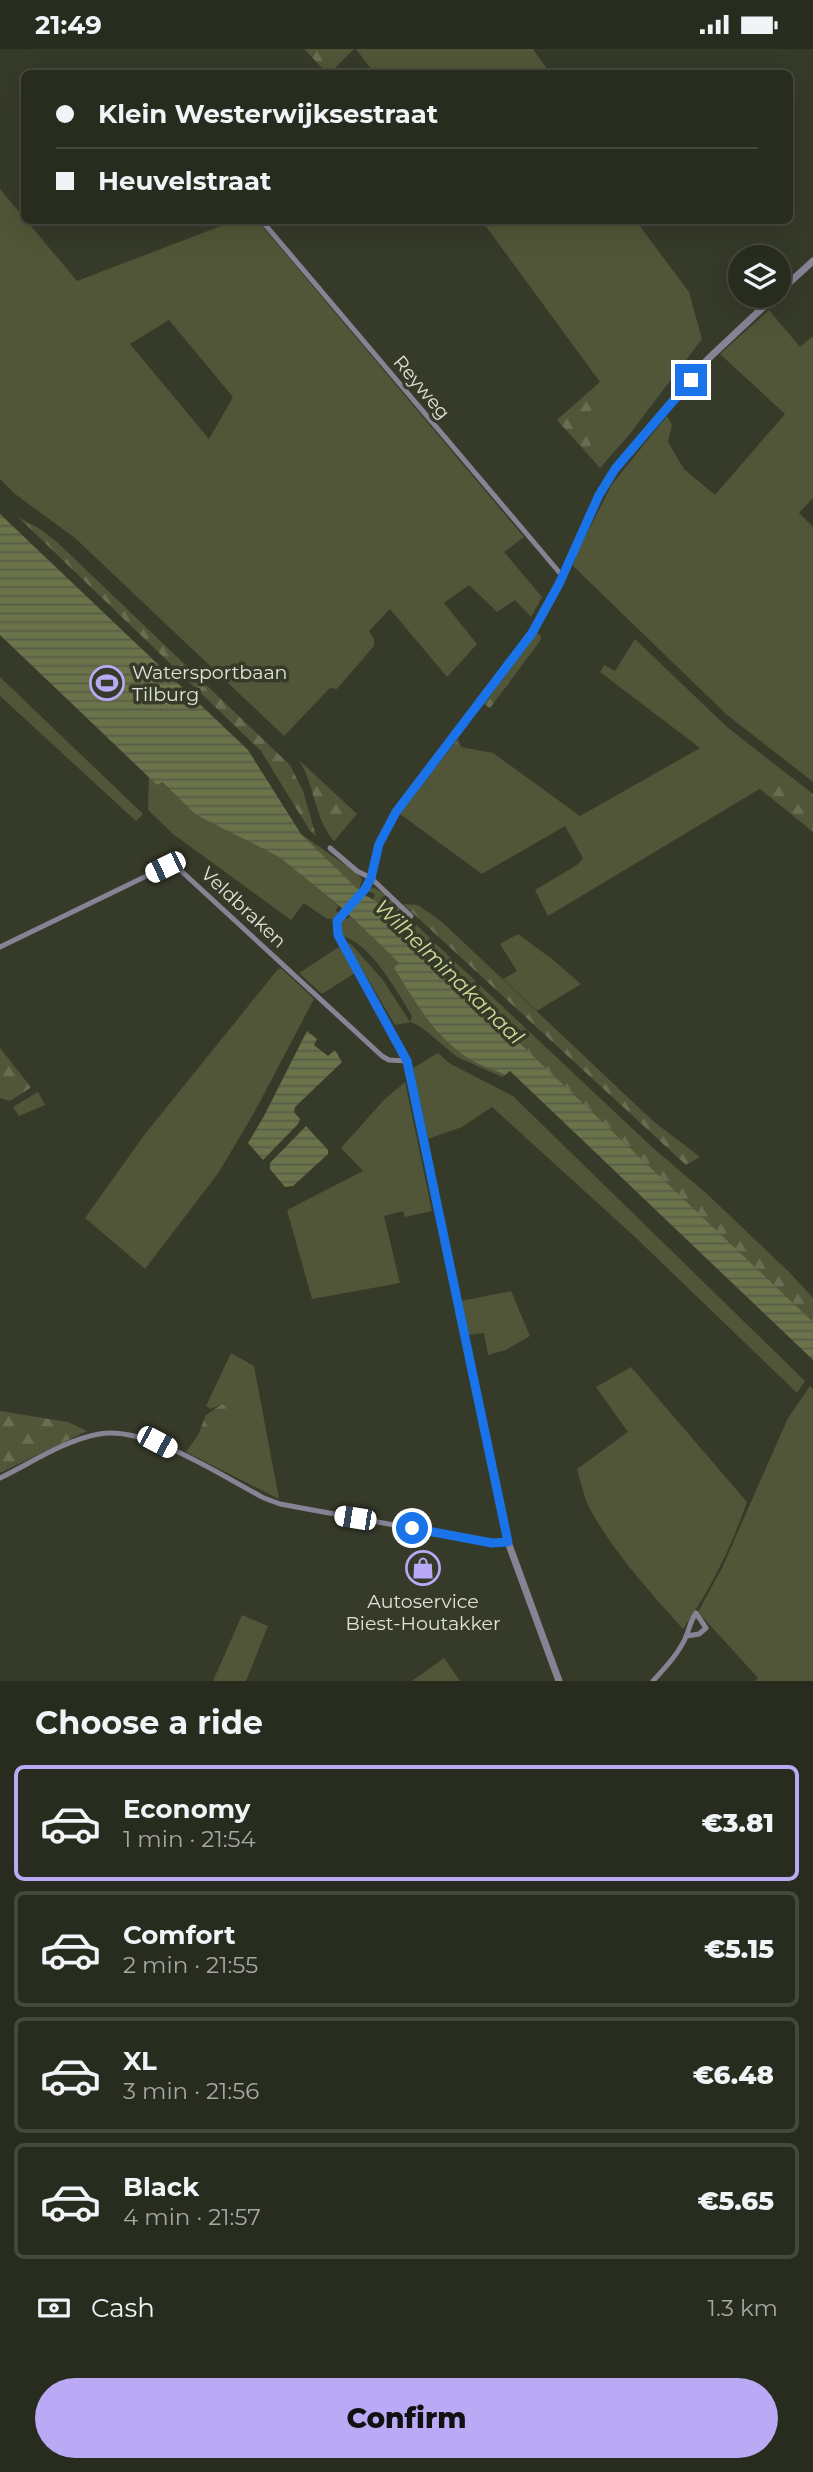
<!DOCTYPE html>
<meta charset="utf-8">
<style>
body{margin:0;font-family:Montserrat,sans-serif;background:#34382c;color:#f1f3f6;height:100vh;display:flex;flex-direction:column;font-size:26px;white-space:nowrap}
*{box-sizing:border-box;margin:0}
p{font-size:23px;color:#a5a7a4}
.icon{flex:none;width:38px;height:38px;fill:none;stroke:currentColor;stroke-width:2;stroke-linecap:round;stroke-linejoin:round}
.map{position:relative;height:1632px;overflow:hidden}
.drawer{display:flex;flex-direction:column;background:#282c1f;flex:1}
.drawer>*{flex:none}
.top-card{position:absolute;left:21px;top:21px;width:772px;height:154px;border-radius:10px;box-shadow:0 7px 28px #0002,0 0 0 2px #44483d;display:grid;align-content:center;height:154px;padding:0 35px;background:#282c1f}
.tools{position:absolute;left:728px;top:196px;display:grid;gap:14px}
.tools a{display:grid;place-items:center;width:63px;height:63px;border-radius:50%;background:#282c1f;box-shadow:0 7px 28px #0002,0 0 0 2px #44483d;font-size:35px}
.end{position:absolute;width:32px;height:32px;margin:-16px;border:9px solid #1a73e8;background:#fff;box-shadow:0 0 0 4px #fff}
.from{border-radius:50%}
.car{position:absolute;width:21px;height:42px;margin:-21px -10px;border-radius:9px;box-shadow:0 0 5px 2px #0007;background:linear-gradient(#fff 24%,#345 0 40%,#fff 0 76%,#345 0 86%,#fff 0)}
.top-card b{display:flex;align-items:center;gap:24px;height:66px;font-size:26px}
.top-card b+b{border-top:2px solid #44483d}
.top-card i{width:18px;height:18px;background:#f1f3f6}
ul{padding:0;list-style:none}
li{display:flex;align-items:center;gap:21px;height:116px;margin:0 14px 10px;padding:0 21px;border:4px solid #44483d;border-radius:10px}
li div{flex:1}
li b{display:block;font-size:26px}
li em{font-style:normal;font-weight:800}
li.active{border-color:#baaaf6}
li>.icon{width:63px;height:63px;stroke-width:1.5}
h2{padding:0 35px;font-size:32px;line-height:84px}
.pay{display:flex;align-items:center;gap:18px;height:77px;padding:0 35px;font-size:26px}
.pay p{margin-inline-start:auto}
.cta{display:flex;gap:14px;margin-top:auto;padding:14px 35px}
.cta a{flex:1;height:80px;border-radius:42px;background:#baaaf6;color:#111;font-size:28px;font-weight:800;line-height:80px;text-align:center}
.status{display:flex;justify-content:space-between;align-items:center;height:49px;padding:0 35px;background:#282c1f;direction:ltr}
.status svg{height:19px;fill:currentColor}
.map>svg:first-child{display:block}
.grass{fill:#505637;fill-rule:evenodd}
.forest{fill:url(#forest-firs)}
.water{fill:url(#water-rules)}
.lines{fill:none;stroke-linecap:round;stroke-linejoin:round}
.minor{stroke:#868395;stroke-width:5}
.tertiary{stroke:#868395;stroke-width:7}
.route{stroke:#1a73e8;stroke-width:9}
.labels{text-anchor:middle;stroke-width:7;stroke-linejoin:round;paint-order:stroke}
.street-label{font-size:19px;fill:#dfe2d7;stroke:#363a29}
.poi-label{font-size:19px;fill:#dfe2d7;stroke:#363a29;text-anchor:start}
.water-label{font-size:21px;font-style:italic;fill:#cfdc98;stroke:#363a29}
</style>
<div class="status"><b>21:49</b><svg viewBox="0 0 49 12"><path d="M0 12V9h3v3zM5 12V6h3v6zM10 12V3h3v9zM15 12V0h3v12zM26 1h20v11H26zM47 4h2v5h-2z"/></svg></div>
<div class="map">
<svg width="813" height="1632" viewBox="0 0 813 1632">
<defs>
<pattern id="forest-firs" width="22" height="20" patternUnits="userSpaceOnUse" patternTransform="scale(1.75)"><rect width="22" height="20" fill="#505637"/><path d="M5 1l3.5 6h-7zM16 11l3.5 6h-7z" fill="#696e53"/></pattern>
<pattern id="water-rules" width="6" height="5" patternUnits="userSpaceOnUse" patternTransform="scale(1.75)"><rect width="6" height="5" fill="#6b734b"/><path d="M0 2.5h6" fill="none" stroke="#575c46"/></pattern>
</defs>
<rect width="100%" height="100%" fill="#363a29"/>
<!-- grass -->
<g class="grass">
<polygon points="356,0 533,0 550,24 374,24"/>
<path d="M0 140 77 232 234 172H258L524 488 504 503 542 548 531 568 515 551 497 563 469 536 444 554 477 595 447 628 390 560 369 582 374 590V597L337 640 330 639 284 687 75 489 15 445 0 430ZM169 271 233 348 209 390 130 295Z"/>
<polygon points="482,172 636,172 689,243 702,290 629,386 600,419 584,401 590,396 589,390 579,377 580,371 593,360 598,348 591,341 600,333"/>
<polygon points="769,261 800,298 813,287 813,449 799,464 813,478 813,733 726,665 573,517 578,502 612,435 667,367 672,376 668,393 684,420 715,446 785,365 720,305"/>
<polygon points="635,590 727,678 786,724 548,867 535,841 577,816 583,809 565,777 482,825 400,765 422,736 427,741 461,698 493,704 580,767 700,699 600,623 604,616 615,622"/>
<polygon points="0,628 143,765 136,772 0,647"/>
<polygon points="149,721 196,766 279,808 339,857 335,861 338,864 333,870 327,870 304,854 291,871 173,785 148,761"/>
<polygon points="301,785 357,824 362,830 359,841"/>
<polygon points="372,838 384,844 435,894 429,901 373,850 375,845 367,842"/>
<path d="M350 867 399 914 466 1008 505 1026 502 1028 457 1008 421 978 411 973 395 976 346 893 351 895 383 931 410 973 412 967C398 944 370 893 342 887L339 875 343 868 347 870Z"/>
<polygon points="518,885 552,910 581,935 537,962 503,930 517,922 500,895"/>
<polygon points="339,898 355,924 322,945 299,924"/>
<polygon points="278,920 282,920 314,950 255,1062 219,1123 145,1220 85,1169 145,1085"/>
<polygon points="438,1004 449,1014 513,1047 805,1332 797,1344 635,1188 492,1058 462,1078 428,1090 413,1019"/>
<polygon points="405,1033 432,1162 405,1168 403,1162 384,1167 400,1234 312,1250 287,1161 363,1122 341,1099 384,1051"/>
<polygon points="511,1242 530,1287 506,1301 488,1306 484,1284 468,1286 461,1252"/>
<polygon points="231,1304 254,1317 279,1450 186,1403 198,1386 209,1383 223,1366 222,1355 211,1360 206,1357"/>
<path d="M631 1318 747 1453C731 1499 710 1541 683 1580 650 1543 615 1505 591 1462 584 1449 581 1434 577 1420L628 1383 596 1338Z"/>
<polygon points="810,1337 813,1340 813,1632 755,1632 758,1629 698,1563 722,1519 788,1369"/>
<polygon points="242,1566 268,1577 246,1632 213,1632"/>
<polygon points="444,1609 460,1632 412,1632"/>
</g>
<!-- forest -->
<g class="forest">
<polygon points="304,0 354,0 330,24 327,24"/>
<polygon points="591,341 598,348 599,355 580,371 579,377 589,389 591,396 584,401 557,371"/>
<polygon points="18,468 40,480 57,493 290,716 303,742 316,787 310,782 261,702"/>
<polygon points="537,584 541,587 540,592 490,659 484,655"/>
<polygon points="458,690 461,698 427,741 422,736"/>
<path d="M299 711 357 765 334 792C314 769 315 736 299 711Z"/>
<polygon points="786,724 813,745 813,783 759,739"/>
<polygon points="403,855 418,856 442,873 653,1072 700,1108 686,1116"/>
<polygon points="435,894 653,1099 707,1145 789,1223 813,1249 813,1273 446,924 429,901"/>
<polygon points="0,999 30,1037 30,1039 10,1052 0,1049"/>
<polygon points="38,1043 45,1056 19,1067 13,1058"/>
<path d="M222 1355 227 1358C222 1370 212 1386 198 1386L206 1366Z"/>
<polygon points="0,1362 68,1373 87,1382 0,1424"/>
</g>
<!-- water -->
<g class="water">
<path d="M0 465 248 701 301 785 364 846C394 858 427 898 446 924L813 1273V1311L510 1022 505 1026C493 1020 477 1015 466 1008 434 986 414 951 394 919L399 914 342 859 279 808 196 766 162 733 157 736 0 586Z"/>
<polygon points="307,982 317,990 314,996 328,1007 335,1001 342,1013 295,1058 294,1063 300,1070 298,1075 263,1111 248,1094 264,1067"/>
<polygon points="306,1077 328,1101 328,1105 293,1137 285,1138 270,1120 270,1114"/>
</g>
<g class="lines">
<!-- minor -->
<g class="minor">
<polyline points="262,172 559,523"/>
<polyline points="330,799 357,822 371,829 411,867"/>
<polyline points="0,898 165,818 178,819 382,1007 389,1011 407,1012"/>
<path d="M0 1429C31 1414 65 1391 99 1385 146 1376 222 1427 264 1449L280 1455 492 1494 508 1493"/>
<path d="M653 1632C665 1619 681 1602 687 1585 690 1577 691 1571 696 1564L706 1579 699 1585 687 1587"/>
</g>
<!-- tertiary -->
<g class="tertiary">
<polyline points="779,243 813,212"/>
<polyline points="559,1632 508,1493 407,1012 338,886 337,872 365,840 371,829 379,795 396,763 532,584 559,535 599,446 615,420 708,310 775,247"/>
</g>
</g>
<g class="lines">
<!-- route -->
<polyline class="route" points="412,1479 492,1494 508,1493 407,1012 338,886 337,872 365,840 371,829 379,795 396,763 532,584 559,535 599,446 615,420 691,331"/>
</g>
<!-- icons -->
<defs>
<g id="stadium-ring" transform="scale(1.75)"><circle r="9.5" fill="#363a29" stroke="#baaaf6" stroke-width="1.5"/><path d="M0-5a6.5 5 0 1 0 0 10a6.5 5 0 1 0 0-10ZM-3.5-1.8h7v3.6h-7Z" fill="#baaaf6"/></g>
<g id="shop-ring" transform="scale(1.75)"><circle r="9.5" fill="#363a29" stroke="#baaaf6" stroke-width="1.5"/><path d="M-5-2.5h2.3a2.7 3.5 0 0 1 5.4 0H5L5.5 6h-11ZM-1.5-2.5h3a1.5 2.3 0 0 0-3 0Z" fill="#baaaf6"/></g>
</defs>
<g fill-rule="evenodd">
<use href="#stadium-ring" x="107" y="634"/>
<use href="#shop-ring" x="423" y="1519"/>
</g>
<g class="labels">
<!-- street labels -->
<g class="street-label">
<text transform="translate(422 338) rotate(50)" y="7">Reyweg</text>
<text transform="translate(244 858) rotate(43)" y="7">Veldbraken</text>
</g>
<!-- poi labels -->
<g class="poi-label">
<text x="132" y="630">Watersportbaan<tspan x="132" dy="22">Tilburg</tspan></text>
<text x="423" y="1559" text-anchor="middle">Autoservice<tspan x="423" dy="22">Biest-Houtakker</tspan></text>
</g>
<!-- water labels -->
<g class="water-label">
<text transform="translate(449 923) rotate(44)" y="7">Wilhelminakanaal</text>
</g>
</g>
</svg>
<div class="tools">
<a><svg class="icon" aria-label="layers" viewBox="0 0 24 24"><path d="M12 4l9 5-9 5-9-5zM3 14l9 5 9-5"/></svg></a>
</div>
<i class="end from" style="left:412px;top:1479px"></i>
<i class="end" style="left:691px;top:331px"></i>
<i class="car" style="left:165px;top:818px;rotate:244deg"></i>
<i class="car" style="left:157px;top:1393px;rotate:118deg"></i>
<i class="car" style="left:355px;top:1469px;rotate:279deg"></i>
<div class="top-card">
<b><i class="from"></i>Klein Westerwijksestraat</b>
<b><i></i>Heuvelstraat</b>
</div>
</div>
<section class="drawer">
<h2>Choose a ride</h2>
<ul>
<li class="active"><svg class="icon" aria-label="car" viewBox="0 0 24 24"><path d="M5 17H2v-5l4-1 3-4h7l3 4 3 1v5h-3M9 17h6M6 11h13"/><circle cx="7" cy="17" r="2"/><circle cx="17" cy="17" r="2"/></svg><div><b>Economy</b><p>1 min · 21:54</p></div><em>€3.81</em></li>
<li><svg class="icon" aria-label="car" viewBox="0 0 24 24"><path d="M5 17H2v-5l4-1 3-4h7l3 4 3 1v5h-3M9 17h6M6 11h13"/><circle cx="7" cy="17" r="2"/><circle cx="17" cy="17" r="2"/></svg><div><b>Comfort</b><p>2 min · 21:55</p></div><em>€5.15</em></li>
<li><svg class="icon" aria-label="car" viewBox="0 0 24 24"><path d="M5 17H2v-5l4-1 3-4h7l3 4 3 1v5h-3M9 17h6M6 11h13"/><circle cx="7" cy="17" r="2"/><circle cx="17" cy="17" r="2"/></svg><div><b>XL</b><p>3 min · 21:56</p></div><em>€6.48</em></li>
<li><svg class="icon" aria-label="car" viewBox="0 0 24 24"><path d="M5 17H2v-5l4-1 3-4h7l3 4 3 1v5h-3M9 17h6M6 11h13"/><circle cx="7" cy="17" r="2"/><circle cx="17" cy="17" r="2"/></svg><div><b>Black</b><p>4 min · 21:57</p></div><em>€5.65</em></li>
</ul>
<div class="pay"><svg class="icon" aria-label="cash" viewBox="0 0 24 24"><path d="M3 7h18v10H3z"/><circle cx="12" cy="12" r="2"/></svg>Cash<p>1.3 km</p></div>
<div class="cta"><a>Confirm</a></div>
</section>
